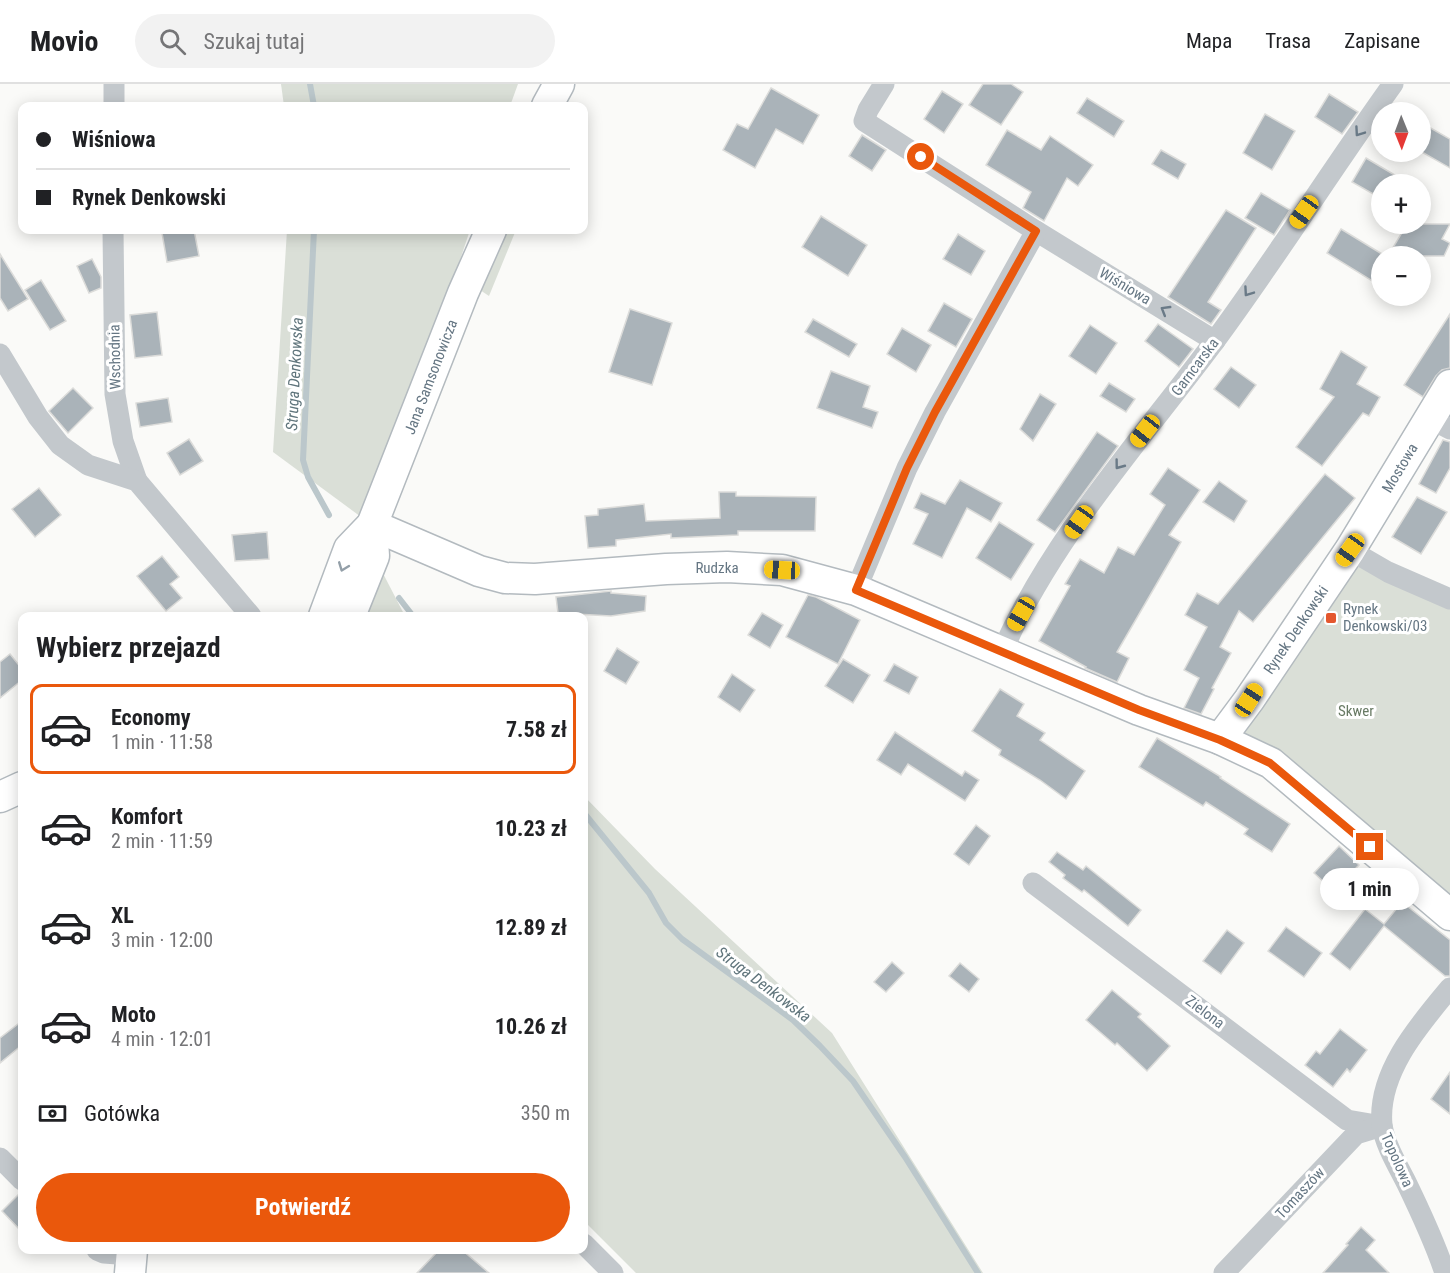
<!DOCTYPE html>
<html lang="pl">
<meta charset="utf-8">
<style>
body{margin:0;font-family:"Roboto Condensed",sans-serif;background:#f2f2f2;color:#202124;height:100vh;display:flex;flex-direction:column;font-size:22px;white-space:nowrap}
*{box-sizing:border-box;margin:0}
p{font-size:20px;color:#757577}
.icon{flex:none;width:33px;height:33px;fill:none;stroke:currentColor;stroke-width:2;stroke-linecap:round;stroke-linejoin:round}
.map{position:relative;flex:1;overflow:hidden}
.panel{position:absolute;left:18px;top:528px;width:570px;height:642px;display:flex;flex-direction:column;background:#fff;border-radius:12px;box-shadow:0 3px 15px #0003}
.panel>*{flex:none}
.banner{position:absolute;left:18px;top:18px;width:570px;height:132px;border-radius:12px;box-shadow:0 3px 15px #0003;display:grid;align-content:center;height:132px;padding:0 18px;background:#fff}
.needle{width:39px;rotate:179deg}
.controls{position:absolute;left:1371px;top:18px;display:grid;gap:12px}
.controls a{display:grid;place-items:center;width:60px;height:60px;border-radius:50%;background:#fff;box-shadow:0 3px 15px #0003;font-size:30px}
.end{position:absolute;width:27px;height:27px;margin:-14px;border:8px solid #ea580c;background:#fff;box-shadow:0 0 0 3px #fff}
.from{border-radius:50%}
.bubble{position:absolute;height:42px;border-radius:21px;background:#fff;box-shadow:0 3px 15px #0003;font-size:20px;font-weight:700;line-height:42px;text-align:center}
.car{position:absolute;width:18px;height:36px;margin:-18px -9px;border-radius:8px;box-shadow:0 0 4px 2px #0007;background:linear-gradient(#f5c518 24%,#345 0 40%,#f5c518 0 76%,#345 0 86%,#f5c518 0)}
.banner b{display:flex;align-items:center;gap:21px;height:57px;font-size:22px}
.banner b+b{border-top:2px solid #e0e0e0}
.banner i{width:15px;height:15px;background:#202124}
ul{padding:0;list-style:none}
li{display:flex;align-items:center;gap:18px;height:90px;margin:0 12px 9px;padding:0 6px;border:3px solid transparent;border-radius:12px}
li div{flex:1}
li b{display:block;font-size:22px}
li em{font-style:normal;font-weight:700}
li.active{border-color:#ea580c}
li>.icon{width:54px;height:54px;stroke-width:1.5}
h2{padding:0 18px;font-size:27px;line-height:72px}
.pay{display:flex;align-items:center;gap:15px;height:66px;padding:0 18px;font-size:22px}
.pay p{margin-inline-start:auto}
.primary-button{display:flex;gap:12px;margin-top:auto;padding:12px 18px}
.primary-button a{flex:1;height:69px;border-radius:36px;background:#ea580c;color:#fff;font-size:24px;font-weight:700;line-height:69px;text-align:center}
header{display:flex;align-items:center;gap:36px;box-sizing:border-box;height:84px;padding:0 30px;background:#fff;border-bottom:2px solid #e0e0e0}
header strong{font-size:28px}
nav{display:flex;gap:33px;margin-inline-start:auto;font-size:21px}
.search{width:420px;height:54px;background:#f2f2f2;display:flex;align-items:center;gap:15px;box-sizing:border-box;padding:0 21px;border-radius:33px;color:#757577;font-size:22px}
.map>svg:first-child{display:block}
.green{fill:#dadfd7}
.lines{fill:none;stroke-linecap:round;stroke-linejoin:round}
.stream{stroke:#bbc7cb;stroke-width:6}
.building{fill:#aab3b9;stroke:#dcdcda;stroke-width:1.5}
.secondary-casing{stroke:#b3babf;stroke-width:33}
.street{stroke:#c3c8cc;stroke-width:21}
.secondary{stroke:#fff;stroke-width:30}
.oneway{stroke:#6a7a87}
.oneway2{stroke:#939fa8}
.route{stroke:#ea580c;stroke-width:8}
.poi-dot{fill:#e4572e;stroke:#fff;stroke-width:2}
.labels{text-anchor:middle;stroke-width:6;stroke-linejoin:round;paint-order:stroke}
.street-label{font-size:15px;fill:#657683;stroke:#fff}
.poi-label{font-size:15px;fill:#657683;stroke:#fff;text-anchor:start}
.park-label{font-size:15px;fill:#687a64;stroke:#fff}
.water-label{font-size:16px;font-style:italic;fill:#60757c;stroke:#fff}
</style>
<header>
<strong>Movio</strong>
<div class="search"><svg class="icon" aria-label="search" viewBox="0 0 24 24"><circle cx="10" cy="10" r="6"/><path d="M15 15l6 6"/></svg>Szukaj tutaj</div>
<nav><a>Mapa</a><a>Trasa</a><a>Zapisane</a></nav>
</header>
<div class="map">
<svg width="1450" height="1189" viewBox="0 0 1450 1189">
<rect width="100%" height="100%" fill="#fafaf8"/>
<!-- green -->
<g class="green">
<polygon points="281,0 518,0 510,22 284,22"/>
<polygon points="287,146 470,146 372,441 273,368"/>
<polygon points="505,146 516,146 489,212 480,206"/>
<polygon points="1350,466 1450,515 1450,831 1230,641"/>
<polygon points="374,472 405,532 350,532"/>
<polygon points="584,712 655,785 832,949 983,1189 636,1189 584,1137"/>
</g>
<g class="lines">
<!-- stream -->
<g class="stream">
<polyline points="310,0 314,22"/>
<polyline points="314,146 303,376 308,393 329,431"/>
<polyline points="399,514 413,532"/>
<polyline points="584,729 649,809 666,839 682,855 793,936 820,962 853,997 905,1073 978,1189"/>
</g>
</g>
<!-- building -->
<g class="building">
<polygon points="983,0 1011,0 1023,8 1001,41 969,21"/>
<polygon points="771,4 819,31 803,60 776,45 755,84 723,66 737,40 748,45"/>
<polygon points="942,7 963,20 944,49 924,35"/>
<polygon points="1329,10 1358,28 1342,50 1315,33"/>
<polygon points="1087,14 1124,37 1114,53 1077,29"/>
<polygon points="1265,30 1295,47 1272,86 1243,69"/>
<polygon points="1420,38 1450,55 1450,84 1420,67"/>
<polygon points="1007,46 1041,66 1050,52 1093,81 1078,102 1067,94 1044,137 1023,124 1031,108 986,81"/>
<polygon points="862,51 886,66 872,87 849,72"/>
<polygon points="1161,66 1186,80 1178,95 1152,80"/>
<polygon points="1366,74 1410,100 1382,100 1382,115 1352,98"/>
<polygon points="1261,109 1290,126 1274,151 1245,134"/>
<polygon points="1226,126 1256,144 1208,218 1221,226 1211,240 1168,213"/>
<polygon points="821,132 867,161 848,192 802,163"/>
<polygon points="1407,140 1450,140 1442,155 1450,159 1444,172 1388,172"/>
<polygon points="1341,145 1382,170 1382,203 1327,169"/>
<polygon points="182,146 194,146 199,172 167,178 162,149"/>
<polygon points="958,150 985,167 971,191 943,175"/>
<polygon points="0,170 28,215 8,227 0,214"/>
<polygon points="92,175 101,193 101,204 89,209 77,182"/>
<polygon points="41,196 66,237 50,246 25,206"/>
<polygon points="944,219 972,235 956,263 928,247"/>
<polygon points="630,225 672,239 652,301 609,288"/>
<polygon points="157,228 162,271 135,274 130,231"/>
<polygon points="1450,230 1450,284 1442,286 1436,292 1423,313 1404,301"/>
<polygon points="813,235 857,260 849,273 805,248"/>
<polygon points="1158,240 1193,265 1179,283 1145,257"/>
<polygon points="1090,241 1117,259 1096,290 1069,272"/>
<polygon points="902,244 931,261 916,288 887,270"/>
<polygon points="1341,267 1367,283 1357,300 1380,313 1369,332 1363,329 1322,382 1296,363 1334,313 1320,305"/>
<polygon points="1231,283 1256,301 1239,324 1214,305"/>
<polygon points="831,287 870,302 863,323 878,328 872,344 817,324"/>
<polygon points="1109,299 1135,315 1126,328 1100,312"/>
<polygon points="73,304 93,324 68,349 49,327"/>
<polygon points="1040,310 1056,320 1033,357 1020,345"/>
<polygon points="168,314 172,338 140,343 136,319"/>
<polygon points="1097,348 1118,362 1055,448 1037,436"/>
<polygon points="189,355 203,377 180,391 167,369"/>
<polygon points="1443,356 1450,358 1450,384 1436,409 1419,400"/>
<polygon points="1168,384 1200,406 1169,451 1181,458 1117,568 1129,574 1117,598 1085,584 1086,583 1039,557 1070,502 1065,500 1080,475 1104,489 1118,463 1134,471 1165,421 1150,410"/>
<polygon points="1325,390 1355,414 1253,538 1239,527 1220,563 1231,569 1212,604 1214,605 1201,630 1184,624 1199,594 1184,586 1207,543 1185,531 1197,509 1218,520"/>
<polygon points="960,396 1002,419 991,438 967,424 942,474 913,460 928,430 914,424 921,409 945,420"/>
<polygon points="1219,397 1247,417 1234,438 1203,418"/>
<polygon points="39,404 61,431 35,453 12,425"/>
<polygon points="719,408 736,408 736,412 816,413 815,447 738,447 738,451 671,454 671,450 616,456 616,462 588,464 585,432 598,431 598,425 644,420 646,437 720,434"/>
<polygon points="1417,413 1447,428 1421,470 1392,453"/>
<polygon points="999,438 1034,460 1011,496 976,474"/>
<polygon points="267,448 269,475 235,477 232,451"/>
<polygon points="162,472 179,493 170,500 182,514 166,527 137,492"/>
<polygon points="611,507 611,509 646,512 645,527 611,532 558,529 556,513"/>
<polygon points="808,511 816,513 860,536 838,580 786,553"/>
<polygon points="762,529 783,541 770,564 748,551"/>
<polygon points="617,564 639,578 626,600 604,587"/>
<polygon points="10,570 22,585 22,596 0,614 0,578"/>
<polygon points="843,575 870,591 853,619 825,602"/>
<polygon points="894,580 918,593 909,610 884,597"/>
<polygon points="732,590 755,606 740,628 718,613"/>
<polygon points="1000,605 1024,620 1017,632 1045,649 1040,656 1085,687 1066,715 1040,696 999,671 1001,666 972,647"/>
<polygon points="895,648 962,692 965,687 979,696 965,717 908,680 901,691 877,676"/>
<polygon points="1157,654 1221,693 1220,694 1290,740 1272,768 1244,750 1248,745 1206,718 1203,722 1139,683"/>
<polygon points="976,741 990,752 969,781 954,770"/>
<polygon points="1339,762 1359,781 1334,807 1314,789"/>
<polygon points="1057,768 1083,786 1086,782 1141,826 1128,842 1084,806 1082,808 1063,794 1065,791 1049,778"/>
<polygon points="1402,818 1450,856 1450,892 1445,892 1384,842 1350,886 1330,870 1365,825 1384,840"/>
<polygon points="1286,843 1322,869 1304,893 1268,867"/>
<polygon points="1227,846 1244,859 1221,890 1203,877"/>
<polygon points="892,878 904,889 886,908 874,898"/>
<polygon points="960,879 979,895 969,908 949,892"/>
<polygon points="1112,906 1141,930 1138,933 1170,962 1147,987 1117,959 1115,961 1086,936"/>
<polygon points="22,937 22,961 0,979 0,954"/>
<polygon points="1340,945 1367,966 1350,988 1347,985 1333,1003 1305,981 1316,967 1320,970"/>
<polygon points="1450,988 1450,1030 1431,1015"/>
<polygon points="21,1108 22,1108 22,1148 2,1127"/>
<polygon points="1361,1143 1375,1156 1366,1166 1389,1189 1323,1189 1348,1161 1346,1160"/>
<polygon points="439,1166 462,1166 489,1189 417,1189"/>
</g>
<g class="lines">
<!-- secondary casing -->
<g class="secondary-casing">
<g id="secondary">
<polyline points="547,22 559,0"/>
<polyline points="372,441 479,487 505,494 535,495 666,485 727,483 782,486 856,506 1139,626 1220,655 1271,679 1450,831"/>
<polyline points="324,532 349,465 372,441 463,209 491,146"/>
<polyline points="350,532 374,472 372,441"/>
<polyline points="1220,655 1249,616 1350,466 1450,301"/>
<polyline points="0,713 22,703"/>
<polyline points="130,1189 132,1166"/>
</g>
</g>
<!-- street -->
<g class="street">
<polyline points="114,22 114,0"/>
<polyline points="113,146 115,310 123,357 137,397"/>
<polyline points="1036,147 1215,257"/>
<polyline points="0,270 38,333 60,361 88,381 137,397 251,532"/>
<polyline points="1429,334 1450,345"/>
<polyline points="1350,466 1388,488 1450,515"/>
<polyline points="856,506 907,384 935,328 1036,147 864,37 868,26 884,0"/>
<path d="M1002 568C1051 455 1141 356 1214 258 1276 174 1332 85 1393 0"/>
<polyline points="1033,799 1347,1036 1382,1042"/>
<polyline points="0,1074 22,1096"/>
<polyline points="584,1160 613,1189"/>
<polyline points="97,1166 104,1169 131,1171"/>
<polyline points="1224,1189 1356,1050 1379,1043"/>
<path d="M1445 1189C1435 1159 1421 1129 1407 1100 1398 1082 1385 1061 1382 1041 1377 989 1419 941 1450 904"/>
</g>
<!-- secondary -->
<use href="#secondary" class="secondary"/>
</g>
<!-- one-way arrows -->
<defs><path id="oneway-chevron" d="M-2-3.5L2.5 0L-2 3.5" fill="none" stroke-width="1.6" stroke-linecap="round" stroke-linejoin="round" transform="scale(1.5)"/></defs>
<g class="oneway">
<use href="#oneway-chevron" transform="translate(1359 48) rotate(125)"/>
<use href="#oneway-chevron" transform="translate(1248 208) rotate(125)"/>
<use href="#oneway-chevron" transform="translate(1165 226) rotate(-149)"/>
<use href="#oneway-chevron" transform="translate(1119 381) rotate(127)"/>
</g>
<use class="oneway2" href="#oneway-chevron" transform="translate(343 483) rotate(111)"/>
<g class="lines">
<!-- route -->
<polyline class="route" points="921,73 1036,147 935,328 907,384 856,506 1139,626 1220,656 1270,679 1370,763"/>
</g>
<!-- markers -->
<rect class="poi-dot" x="1325" y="528" width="12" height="12" rx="3"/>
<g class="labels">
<!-- street labels -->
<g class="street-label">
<text transform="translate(1125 202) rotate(31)" y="5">Wiśniowa</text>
<text transform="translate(115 273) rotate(-91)" y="5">Wschodnia</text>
<text transform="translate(1195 283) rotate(-53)" y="5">Garncarska</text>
<text transform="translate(431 293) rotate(-69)" y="5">Jana Samsonowicza</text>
<text transform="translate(1400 384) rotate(-59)" y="5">Mostowa</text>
<text x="717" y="489">Rudzka</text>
<text transform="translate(1296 546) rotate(-56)" y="5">Rynek Denkowski</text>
<text transform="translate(1205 928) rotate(37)" y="5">Zielona</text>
<text transform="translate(1397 1076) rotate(66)" y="5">Topolowa</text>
<text transform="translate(1300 1109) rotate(-47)" y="5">Tomaszów</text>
</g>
<!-- poi labels -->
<g class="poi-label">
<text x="1343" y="530">Rynek<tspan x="1343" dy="17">Denkowski/03</tspan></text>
</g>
<!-- park labels -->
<g class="park-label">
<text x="1356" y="632">Skwer</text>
</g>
<!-- water labels -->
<g class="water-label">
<text transform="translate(294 290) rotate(-87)" y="6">Struga Denkowska</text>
<text transform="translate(764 900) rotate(37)" y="6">Struga Denkowska</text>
</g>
</g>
</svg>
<div class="controls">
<a><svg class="needle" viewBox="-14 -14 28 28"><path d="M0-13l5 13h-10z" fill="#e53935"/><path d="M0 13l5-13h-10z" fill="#757577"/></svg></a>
<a>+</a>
<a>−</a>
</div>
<i class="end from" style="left:921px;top:73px"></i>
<i class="end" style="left:1370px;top:763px"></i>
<div class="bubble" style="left:1320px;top:784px;width:99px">1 min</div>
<i class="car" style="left:1304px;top:128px;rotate:215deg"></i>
<i class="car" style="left:1145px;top:347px;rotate:218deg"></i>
<i class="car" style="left:1079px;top:438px;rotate:215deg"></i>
<i class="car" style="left:1350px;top:466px;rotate:215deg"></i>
<i class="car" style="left:782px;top:486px;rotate:273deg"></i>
<i class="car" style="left:1021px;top:530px;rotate:210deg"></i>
<i class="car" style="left:1249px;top:616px;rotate:33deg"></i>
<div class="banner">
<b><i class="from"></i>Wiśniowa</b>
<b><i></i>Rynek Denkowski</b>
</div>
<section class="panel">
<h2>Wybierz przejazd</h2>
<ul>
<li class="active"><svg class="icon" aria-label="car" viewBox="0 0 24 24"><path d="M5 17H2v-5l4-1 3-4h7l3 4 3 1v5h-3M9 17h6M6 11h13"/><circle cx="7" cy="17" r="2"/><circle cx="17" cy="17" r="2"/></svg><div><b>Economy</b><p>1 min · 11:58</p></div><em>7.58 zł</em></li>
<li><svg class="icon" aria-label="car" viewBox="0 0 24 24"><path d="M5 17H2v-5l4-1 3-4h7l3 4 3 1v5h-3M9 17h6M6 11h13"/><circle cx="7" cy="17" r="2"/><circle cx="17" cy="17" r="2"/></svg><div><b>Komfort</b><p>2 min · 11:59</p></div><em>10.23 zł</em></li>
<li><svg class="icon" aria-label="car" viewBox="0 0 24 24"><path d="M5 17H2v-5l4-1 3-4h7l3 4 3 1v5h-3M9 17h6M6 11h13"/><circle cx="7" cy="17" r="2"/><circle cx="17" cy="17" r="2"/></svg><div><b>XL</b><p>3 min · 12:00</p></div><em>12.89 zł</em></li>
<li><svg class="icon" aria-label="car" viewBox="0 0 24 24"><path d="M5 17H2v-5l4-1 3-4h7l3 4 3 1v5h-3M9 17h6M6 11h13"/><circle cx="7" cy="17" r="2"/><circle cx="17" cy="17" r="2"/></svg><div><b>Moto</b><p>4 min · 12:01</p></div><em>10.26 zł</em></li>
</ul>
<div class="pay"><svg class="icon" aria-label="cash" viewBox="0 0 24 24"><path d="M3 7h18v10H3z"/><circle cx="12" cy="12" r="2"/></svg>Gotówka<p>350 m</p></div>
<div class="primary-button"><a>Potwierdź</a></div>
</section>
</div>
